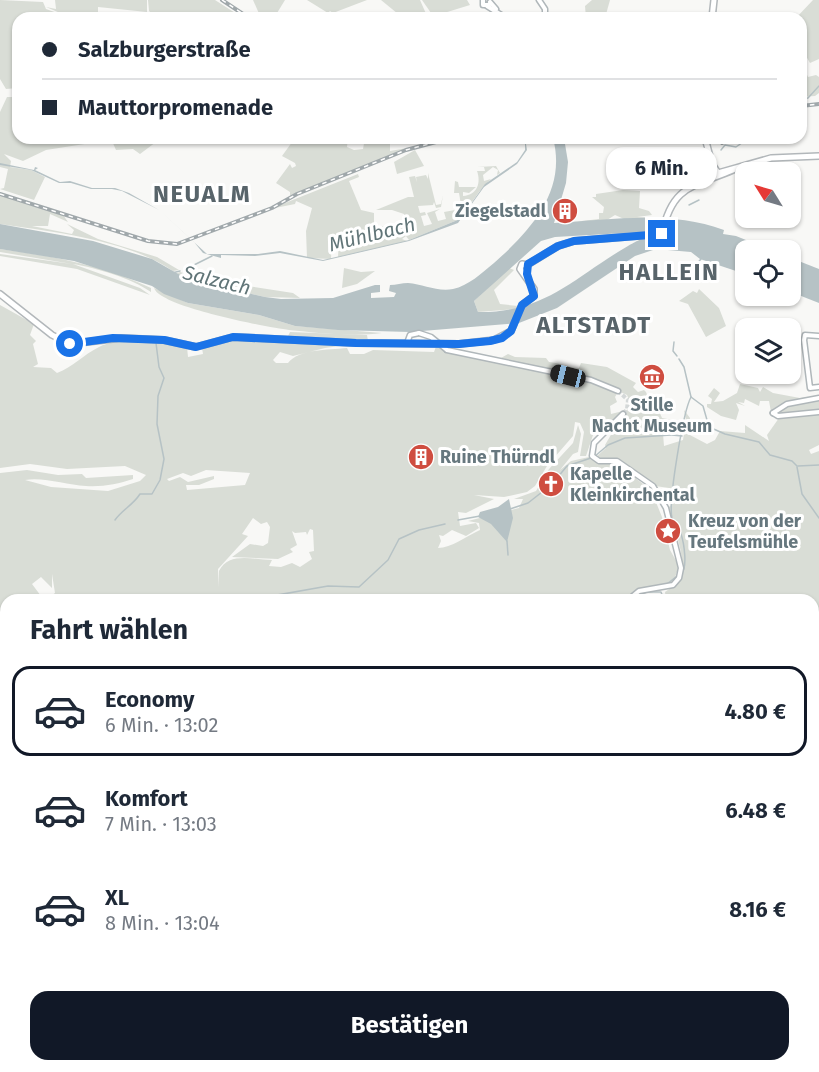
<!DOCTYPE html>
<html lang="de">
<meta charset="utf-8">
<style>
body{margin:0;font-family:"Fira Sans",sans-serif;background:#f2f2f3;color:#1f2937;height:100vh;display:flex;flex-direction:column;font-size:22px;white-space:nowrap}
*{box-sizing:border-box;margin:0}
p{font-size:20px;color:#747a83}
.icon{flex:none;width:33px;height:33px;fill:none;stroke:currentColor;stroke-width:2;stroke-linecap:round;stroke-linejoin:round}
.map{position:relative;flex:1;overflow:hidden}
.side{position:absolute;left:0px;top:594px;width:819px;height:478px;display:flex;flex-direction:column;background:#fff;border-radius:18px 18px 0 0;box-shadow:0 2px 4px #0004}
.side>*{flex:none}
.top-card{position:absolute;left:12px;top:12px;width:795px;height:132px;border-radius:18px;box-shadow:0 2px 4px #0004;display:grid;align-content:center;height:132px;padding:0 30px;background:#fff}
.needle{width:39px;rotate:307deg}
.fabs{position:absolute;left:735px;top:162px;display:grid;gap:12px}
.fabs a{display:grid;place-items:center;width:66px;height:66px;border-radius:12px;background:#fff;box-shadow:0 2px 4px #0004;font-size:30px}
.end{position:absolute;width:27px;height:27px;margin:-14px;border:8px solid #1a73e8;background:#fff;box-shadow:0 0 0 3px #fff}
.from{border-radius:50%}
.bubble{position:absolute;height:42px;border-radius:18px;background:#fff;box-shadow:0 2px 4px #0004;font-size:20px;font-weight:700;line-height:42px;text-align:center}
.car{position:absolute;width:18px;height:36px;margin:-18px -9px;border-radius:8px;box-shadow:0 0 4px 2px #0007;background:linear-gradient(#222 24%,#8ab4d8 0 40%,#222 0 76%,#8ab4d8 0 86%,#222 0)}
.top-card b{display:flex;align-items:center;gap:21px;height:57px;font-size:22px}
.top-card b+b{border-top:2px solid #e0e1e3}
.top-card i{width:15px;height:15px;background:#1f2937}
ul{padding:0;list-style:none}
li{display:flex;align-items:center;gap:18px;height:90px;margin:0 12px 9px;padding:0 18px;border:3px solid transparent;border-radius:18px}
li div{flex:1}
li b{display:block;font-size:22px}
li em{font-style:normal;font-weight:700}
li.active{border-color:#111827}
li>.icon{width:54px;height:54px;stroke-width:1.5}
h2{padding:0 30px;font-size:27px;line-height:72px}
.button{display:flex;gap:12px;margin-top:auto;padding:12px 30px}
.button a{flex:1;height:69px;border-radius:18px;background:#111827;color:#fff;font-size:24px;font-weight:700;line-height:69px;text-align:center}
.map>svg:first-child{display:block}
.green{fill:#d9ddd6;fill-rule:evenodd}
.water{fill:#b6c2c5;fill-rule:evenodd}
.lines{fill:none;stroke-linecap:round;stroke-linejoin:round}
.stream{stroke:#b6c2c5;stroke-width:1.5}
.secondary-tunnel{stroke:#d4d8d8;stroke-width:4;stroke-dasharray:4 2;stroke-linecap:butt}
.secondary-casing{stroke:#b0b7ba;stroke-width:7}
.primary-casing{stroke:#b2b7ba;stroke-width:8}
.secondary{stroke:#fff;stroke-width:4}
.primary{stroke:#fff;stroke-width:5}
.rail-casing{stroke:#a0a8ab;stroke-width:4}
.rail{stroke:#fff;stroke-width:1.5;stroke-dasharray:4.5;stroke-linecap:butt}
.secondary-bridge-casing{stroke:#b0b7ba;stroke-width:7;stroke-linecap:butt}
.secondary-bridge{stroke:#fff;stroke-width:4}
.route{stroke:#1a73e8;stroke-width:8}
.labels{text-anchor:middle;stroke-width:6;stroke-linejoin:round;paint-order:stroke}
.poi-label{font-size:18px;font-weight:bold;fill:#66777e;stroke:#fff;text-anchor:start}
.water-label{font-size:20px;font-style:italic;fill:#617578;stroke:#fff}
.district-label{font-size:24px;font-weight:bold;letter-spacing:1.5px;fill:#58646a;stroke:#fff}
</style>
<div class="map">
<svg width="819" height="1072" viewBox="0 0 819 1072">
<rect width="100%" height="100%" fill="#f8f8f6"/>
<!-- green -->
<g class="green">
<polygon points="0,0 43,2 46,9 71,18 18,18 18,88 6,89 0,79"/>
<polygon points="55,0 147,0 147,12 98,7 98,18 72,18 46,7 56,9"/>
<polygon points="148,0 215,0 243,18 157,18 149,11"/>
<polygon points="253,0 285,0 274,18 261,18"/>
<polygon points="307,0 367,0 333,13 330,11 328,13"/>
<polygon points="381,0 420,0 427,16 403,18"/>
<polygon points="422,0 467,0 470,5 444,13 431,13"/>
<polygon points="592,0 610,0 605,18 586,18 585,6"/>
<polygon points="813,0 819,0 819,59 810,63 806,56 801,59 801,18 796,18"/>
<polygon points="801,62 808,77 816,75 819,77 819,93 815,96 801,97"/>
<polygon points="7,97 18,97 18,138 160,139 140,154 133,149 116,150 112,141 104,141 46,150 23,161 4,154 11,161 10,167 31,170 45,177 34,200 0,189 4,188 8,169 0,167 0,112"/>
<polygon points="295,138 348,138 347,147 354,150 363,149 365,138 390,138 390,151 413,147 290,196 290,192 276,183 290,164 292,168 296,166 295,163 282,156"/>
<polygon points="415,150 424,166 397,174 394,162"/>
<path d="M496 166 500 173 497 175 498 170 493 167 483 175 484 181 491 179 479 192 460 219 409 240 397 224H404V214L392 210H376L408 197H414L409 177 415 176 417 182 416 177 426 175 428 179V173L436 205 441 204 443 195 441 207 436 208 434 202 433 205 418 206 420 213 425 212 426 215 421 216 424 226 432 224 427 213 440 209 435 212 438 221 446 219 444 212 455 210V214H460L457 205H461L459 193H454L455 181 458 182 459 187H476L469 193 463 192V196C478 195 481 182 477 171H485L484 167H477Z"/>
<polygon points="358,174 359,177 349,181 361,210 374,213 374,226 398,227 406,236 402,239 407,241 338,257 339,240 332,238 331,259 307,258 306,231 312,208 296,201 295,204 270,209"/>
<polygon points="623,190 640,191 639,208 649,211 652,215 637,217 660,218 624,219 615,215 607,220 573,222 599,219 599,213 603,213 604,207 592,197 596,197 596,194"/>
<path d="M0 195 63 215 68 222 50 214 48 226H32L72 234 74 230 67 224 98 239 157 257 179 270 173 271C128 240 54 232 0 224Z"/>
<path d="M0 249C52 256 103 265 151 288V292C131 278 96 268 73 264L140 288 150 295 77 269 0 256V254L72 264 0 252Z"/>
<polygon points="344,268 361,272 375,271 357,284 342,288"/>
<polygon points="509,268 514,270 494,290 500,304 518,306 517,309 478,312 474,301"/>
<polygon points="180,272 202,279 293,293 300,298 265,297 187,279 176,274"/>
<path d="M154 288 188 303 259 315 295 326 382 333C354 337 318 333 289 330 267 327 160 307 154 288Z"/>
<polygon points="699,289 719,308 726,326 706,337 688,304 679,301 693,291 697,293"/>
<path d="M0 305 34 324 30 335 36 341 33 344 38 364 33 367 51 368 57 373C73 367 83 355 99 347 121 336 164 342 187 347L188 357 203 354 202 348 234 339 354 344 325 348 293 356 280 352 273 360 276 363H288C299 349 327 350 347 348L350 354H364L373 350 434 352 437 344C456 361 467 353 488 360 531 372 577 375 618 392L615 397 617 402 610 406 611 414 627 410 630 402 627 395 595 380 501 358 508 354 515 357 546 358 549 362C560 363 570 368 579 368L581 363 607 367 636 383 633 387 638 392 644 390 646 392 654 413 659 411 662 418 673 420 676 425 673 432 663 434 664 446 683 440 686 420 684 410 690 418 688 434 707 444 715 440 720 431 745 433V425L769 441 767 435 779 418 787 414 775 413 785 406 819 399V445L809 450 811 454 819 451V648L817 650 813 642V600H666L665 592C697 572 675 537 668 508L675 501V504H680L691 488 675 492 673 500 669 488 655 486 616 460 595 458 606 448 605 445 619 421 620 424 628 420 622 412 608 424 600 419 596 426 593 425 595 429 586 456H580L584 432 580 423 575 422 573 436 547 466 535 486 527 492 504 497 474 495 494 499 466 513 458 512 460 526 476 523 479 528 466 536 452 530 443 536 439 535 441 541 438 548C451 548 467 536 480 530L479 523 468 521 519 508 523 499H514L536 491 549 469 573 443 578 425 581 434 578 452 573 454 560 470 571 461 589 457 596 462 617 464 651 490 662 517 670 550 679 566 673 583 640 590 626 600H54L51 596 55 593 52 574V588L41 577 32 584 41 596 37 600H6L0 614V473L27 470 58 475 82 474 86 478 133 475V479C118 484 103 487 86 486 66 485 45 477 25 480L51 487 108 491 140 481 146 475 125 466 67 469 30 464 0 468ZM206 470 250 473 245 485 187 490 186 485H199L214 479V476L188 482 180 477 169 481 167 479 183 473 191 476ZM253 518 261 524 267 522 270 527 268 543 263 546 250 544 232 557 278 559 293 552 290 549 297 545 292 531 286 527 295 533 306 532 307 535 310 529 313 530 314 551 309 552 312 559 300 567 292 563 281 567 269 566 272 560C254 560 229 551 219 571V587L218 569 248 536 242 534Z"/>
<polygon points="290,332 367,335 368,341 287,338"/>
<polygon points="740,384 758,388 760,392 763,387 773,393 800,398 819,396 789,402 771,412 769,401 760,401 759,406 745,399 744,403 738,402 745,406 736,403 739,410 736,420 721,416 707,407 707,404 711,404 712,399 708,396 714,388 720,393 714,402 723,401 737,393"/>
<polygon points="0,614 6,616 6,865 0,867"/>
<polygon points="819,696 819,948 813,947 813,699"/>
<polygon points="6,867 6,1066 95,1067 99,1072 0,1072 0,890 5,888 0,869"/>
<polygon points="813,948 819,949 819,1072 494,1072 491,1067 813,1066"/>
<polygon points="487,1066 490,1072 129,1072 118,1069 102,1072 96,1067"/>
</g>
<!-- water -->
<g class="water">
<polygon points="525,138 527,150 517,164 484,187 458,223 409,241 323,261 280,253 255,256 221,255 221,258 203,253 194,242 159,210 122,191 112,189 91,189 71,183 59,183 31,170 0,165 0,163 34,170 35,167 38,168 35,170 60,182 70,181 92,188 115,188 129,193 159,210 207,254 258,254 280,251 323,260 409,240 460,219 485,184 517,162 525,150"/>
<path d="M553 138H564L568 162 566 183 554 223C612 220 669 210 724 230L723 234 736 236 771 250H746L745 274 700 259 691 252 656 249 635 256 557 308 519 323 410 332 338 330 295 326 259 315 188 303 164 294 152 286 74 261 0 249V224L93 241 152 259 187 279 265 297 281 299 333 298 375 285H380V292L371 293V298L394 297 396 293 389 291 390 285C396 285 402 283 408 283 423 284 437 292 453 289 468 286 482 273 494 263 531 230 567 191 553 138ZM660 231 667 233C661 238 653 235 645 238 640 239 633 243 628 246 574 277 546 313 478 312L474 301 541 241 555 237Z"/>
<polygon points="791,258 819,269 819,303 791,292"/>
<polygon points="509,499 513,518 507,542 491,524 478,517 480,512 498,507"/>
</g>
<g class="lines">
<!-- stream -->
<g class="stream">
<polyline points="801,99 808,98 819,86"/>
<polyline points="721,150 725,145 736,147 749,138"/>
<polyline points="689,205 699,200"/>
<polyline points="694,267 701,259"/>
<polyline points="186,269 212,256"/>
<polyline points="172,273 180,271"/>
<polyline points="674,342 673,351 677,356"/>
<polyline points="679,359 684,367 691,397 703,406 709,427 725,434 759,442 770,455 792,461 797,466"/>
<polyline points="672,435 682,436"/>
<polyline points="594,457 608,445 625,438 671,435"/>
<polyline points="798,466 819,465"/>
<polyline points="797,467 802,494 819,518"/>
<polyline points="552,484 567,466 591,458"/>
<polyline points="510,509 528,503 551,485"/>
<path d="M115 520C122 510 133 505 140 494H152L160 480 164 459 157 424 158 396 164 378 159 367 156 343"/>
<polyline points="458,520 480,516"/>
<polyline points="507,541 508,555"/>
<path d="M681 574C688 568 684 543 681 534 680 528 674 524 672 518 668 502 683 412 691 397"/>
<polyline points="667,584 677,576"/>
<polyline points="249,600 328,586 359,587 388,560 399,539 419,530 445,524"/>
<polyline points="639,600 639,595 647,592 661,592 664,600"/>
<polyline points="0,957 6,954"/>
</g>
<!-- secondary-tunnel -->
<polyline class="secondary-tunnel" points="618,391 628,400 627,409 623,414"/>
<!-- secondary casing -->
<g class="secondary-casing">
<g id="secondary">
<polyline points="483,0 483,5 489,5"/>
<polyline points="539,0 545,9 545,18"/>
<polyline points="490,2 496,9"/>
<polyline points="487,6 506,18"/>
<polyline points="819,336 805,335 804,340 810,388 819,387"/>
<polyline points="407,343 410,335 419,333"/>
<polyline points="447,350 591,380 618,391"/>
<polyline points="773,413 787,404 819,398"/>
<polyline points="773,413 778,416 819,412"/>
<polyline points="623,414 594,443 592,456 599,461 617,461 653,486 666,508 681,568 679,578 673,585 639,591 628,600"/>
<polyline points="813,697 819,694"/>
<polyline points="0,961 6,957"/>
<polyline points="489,1066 492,1072"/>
</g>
</g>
<!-- primary casing -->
<g class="primary-casing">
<g id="primary">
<polyline points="712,18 714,0"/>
<polyline points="705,138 712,164 718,173 771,158 819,156"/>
<polyline points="700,180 708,174 709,163"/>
<path d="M0 294 52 335 70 344 121 338 164 340 196 347 233 337 356 343 459 344 494 340 511 331 522 305 534 296V289L520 269 522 264 527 265 558 246 574 241 662 234C672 185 693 187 733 170"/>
</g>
</g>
<!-- secondary -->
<use href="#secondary" class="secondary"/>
<!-- primary -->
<use href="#primary" class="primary"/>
<!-- rail casing -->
<g class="rail-casing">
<g id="rail">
<polyline points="222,0 249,18"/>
<polyline points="801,106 819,104"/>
<polyline points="722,143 733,138"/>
<polyline points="0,194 148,241 177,244 272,208 297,194 406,150 436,142 501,138"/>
</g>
</g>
<!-- rail -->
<use href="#rail" class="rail"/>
<!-- secondary-bridge casing -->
<g class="secondary-bridge-casing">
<polyline id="secondary-bridge" points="419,333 431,337 447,350"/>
</g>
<!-- secondary-bridge -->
<use href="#secondary-bridge" class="secondary-bridge"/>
</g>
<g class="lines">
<!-- route -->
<polyline class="route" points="70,344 113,338 164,340 196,347 233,337 356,343 459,344 490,341 502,338 511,331 522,305 534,296 527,274 528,264 558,246 574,241 662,234"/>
</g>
<!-- icons -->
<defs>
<g id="building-disc" transform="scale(1.35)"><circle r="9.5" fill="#cf4d40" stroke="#fff"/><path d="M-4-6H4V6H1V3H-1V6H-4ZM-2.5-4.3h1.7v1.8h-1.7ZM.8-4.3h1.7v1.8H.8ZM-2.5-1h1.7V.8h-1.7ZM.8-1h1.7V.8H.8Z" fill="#fff"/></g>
<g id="museum-disc" transform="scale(1.35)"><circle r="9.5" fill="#cf4d40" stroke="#fff"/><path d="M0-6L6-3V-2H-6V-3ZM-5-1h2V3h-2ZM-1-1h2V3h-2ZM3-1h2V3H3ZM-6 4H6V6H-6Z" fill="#fff"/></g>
<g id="church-disc" transform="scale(1.35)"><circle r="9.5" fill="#cf4d40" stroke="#fff"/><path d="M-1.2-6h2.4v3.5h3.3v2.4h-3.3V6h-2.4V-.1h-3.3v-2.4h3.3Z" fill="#fff"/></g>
<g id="sight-disc" transform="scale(1.35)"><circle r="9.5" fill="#cf4d40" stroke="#fff"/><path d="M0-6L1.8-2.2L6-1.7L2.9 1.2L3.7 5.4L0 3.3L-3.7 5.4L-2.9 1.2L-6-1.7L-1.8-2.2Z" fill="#fff"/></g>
</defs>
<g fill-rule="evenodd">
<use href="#building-disc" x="565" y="211"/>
<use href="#museum-disc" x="652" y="377"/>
<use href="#building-disc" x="421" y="457"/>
<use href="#church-disc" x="551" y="484"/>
<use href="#sight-disc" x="668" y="531"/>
</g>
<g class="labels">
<!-- poi labels -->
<g class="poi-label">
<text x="546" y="217" text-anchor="end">Ziegelstadl</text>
<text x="652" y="411" text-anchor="middle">Stille<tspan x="652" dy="21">Nacht Museum</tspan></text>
<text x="440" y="463">Ruine Thürndl</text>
<text x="570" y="480">Kapelle<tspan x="570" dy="21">Kleinkirchental</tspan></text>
<text x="688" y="527">Kreuz von der<tspan x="688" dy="21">Teufelsmühle</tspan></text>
</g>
<!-- water labels -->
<g class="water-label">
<text transform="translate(372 234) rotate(-14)" y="7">Mühlbach</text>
<text transform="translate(217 280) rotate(14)" y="7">Salzach</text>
</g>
<!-- district labels -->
<g class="district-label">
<text x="202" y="202">NEUALM</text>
<text x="669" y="280">HALLEIN</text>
<text x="594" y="333">ALTSTADT</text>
</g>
</g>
</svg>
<div class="fabs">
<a><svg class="needle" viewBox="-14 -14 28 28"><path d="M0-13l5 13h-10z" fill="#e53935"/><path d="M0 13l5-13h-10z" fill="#747a83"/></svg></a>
<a><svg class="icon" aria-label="locate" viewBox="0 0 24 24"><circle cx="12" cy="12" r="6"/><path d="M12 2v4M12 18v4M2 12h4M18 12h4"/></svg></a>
<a><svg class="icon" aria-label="layers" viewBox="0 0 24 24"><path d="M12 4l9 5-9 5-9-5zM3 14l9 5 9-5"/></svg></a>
</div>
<i class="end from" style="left:70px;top:344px"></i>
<i class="end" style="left:662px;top:234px"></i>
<div class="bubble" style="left:606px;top:147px;width:111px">6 Min.</div>
<i class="car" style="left:568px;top:376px;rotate:284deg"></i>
<div class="top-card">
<b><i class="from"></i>Salzburgerstraße</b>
<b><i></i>Mauttorpromenade</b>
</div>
<section class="side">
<h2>Fahrt wählen</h2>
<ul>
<li class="active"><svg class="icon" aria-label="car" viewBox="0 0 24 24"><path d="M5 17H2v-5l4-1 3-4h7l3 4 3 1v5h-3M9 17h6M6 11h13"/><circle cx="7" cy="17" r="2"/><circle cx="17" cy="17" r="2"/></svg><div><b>Economy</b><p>6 Min. · 13:02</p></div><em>4.80 €</em></li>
<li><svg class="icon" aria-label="car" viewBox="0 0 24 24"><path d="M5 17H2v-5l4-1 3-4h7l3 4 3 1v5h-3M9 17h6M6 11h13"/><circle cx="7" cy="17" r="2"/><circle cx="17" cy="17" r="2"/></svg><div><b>Komfort</b><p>7 Min. · 13:03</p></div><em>6.48 €</em></li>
<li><svg class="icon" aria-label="car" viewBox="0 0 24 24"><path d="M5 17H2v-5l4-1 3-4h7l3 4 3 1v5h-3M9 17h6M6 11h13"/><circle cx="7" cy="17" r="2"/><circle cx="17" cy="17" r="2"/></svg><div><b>XL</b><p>8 Min. · 13:04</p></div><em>8.16 €</em></li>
</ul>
<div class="button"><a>Bestätigen</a></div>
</section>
</div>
